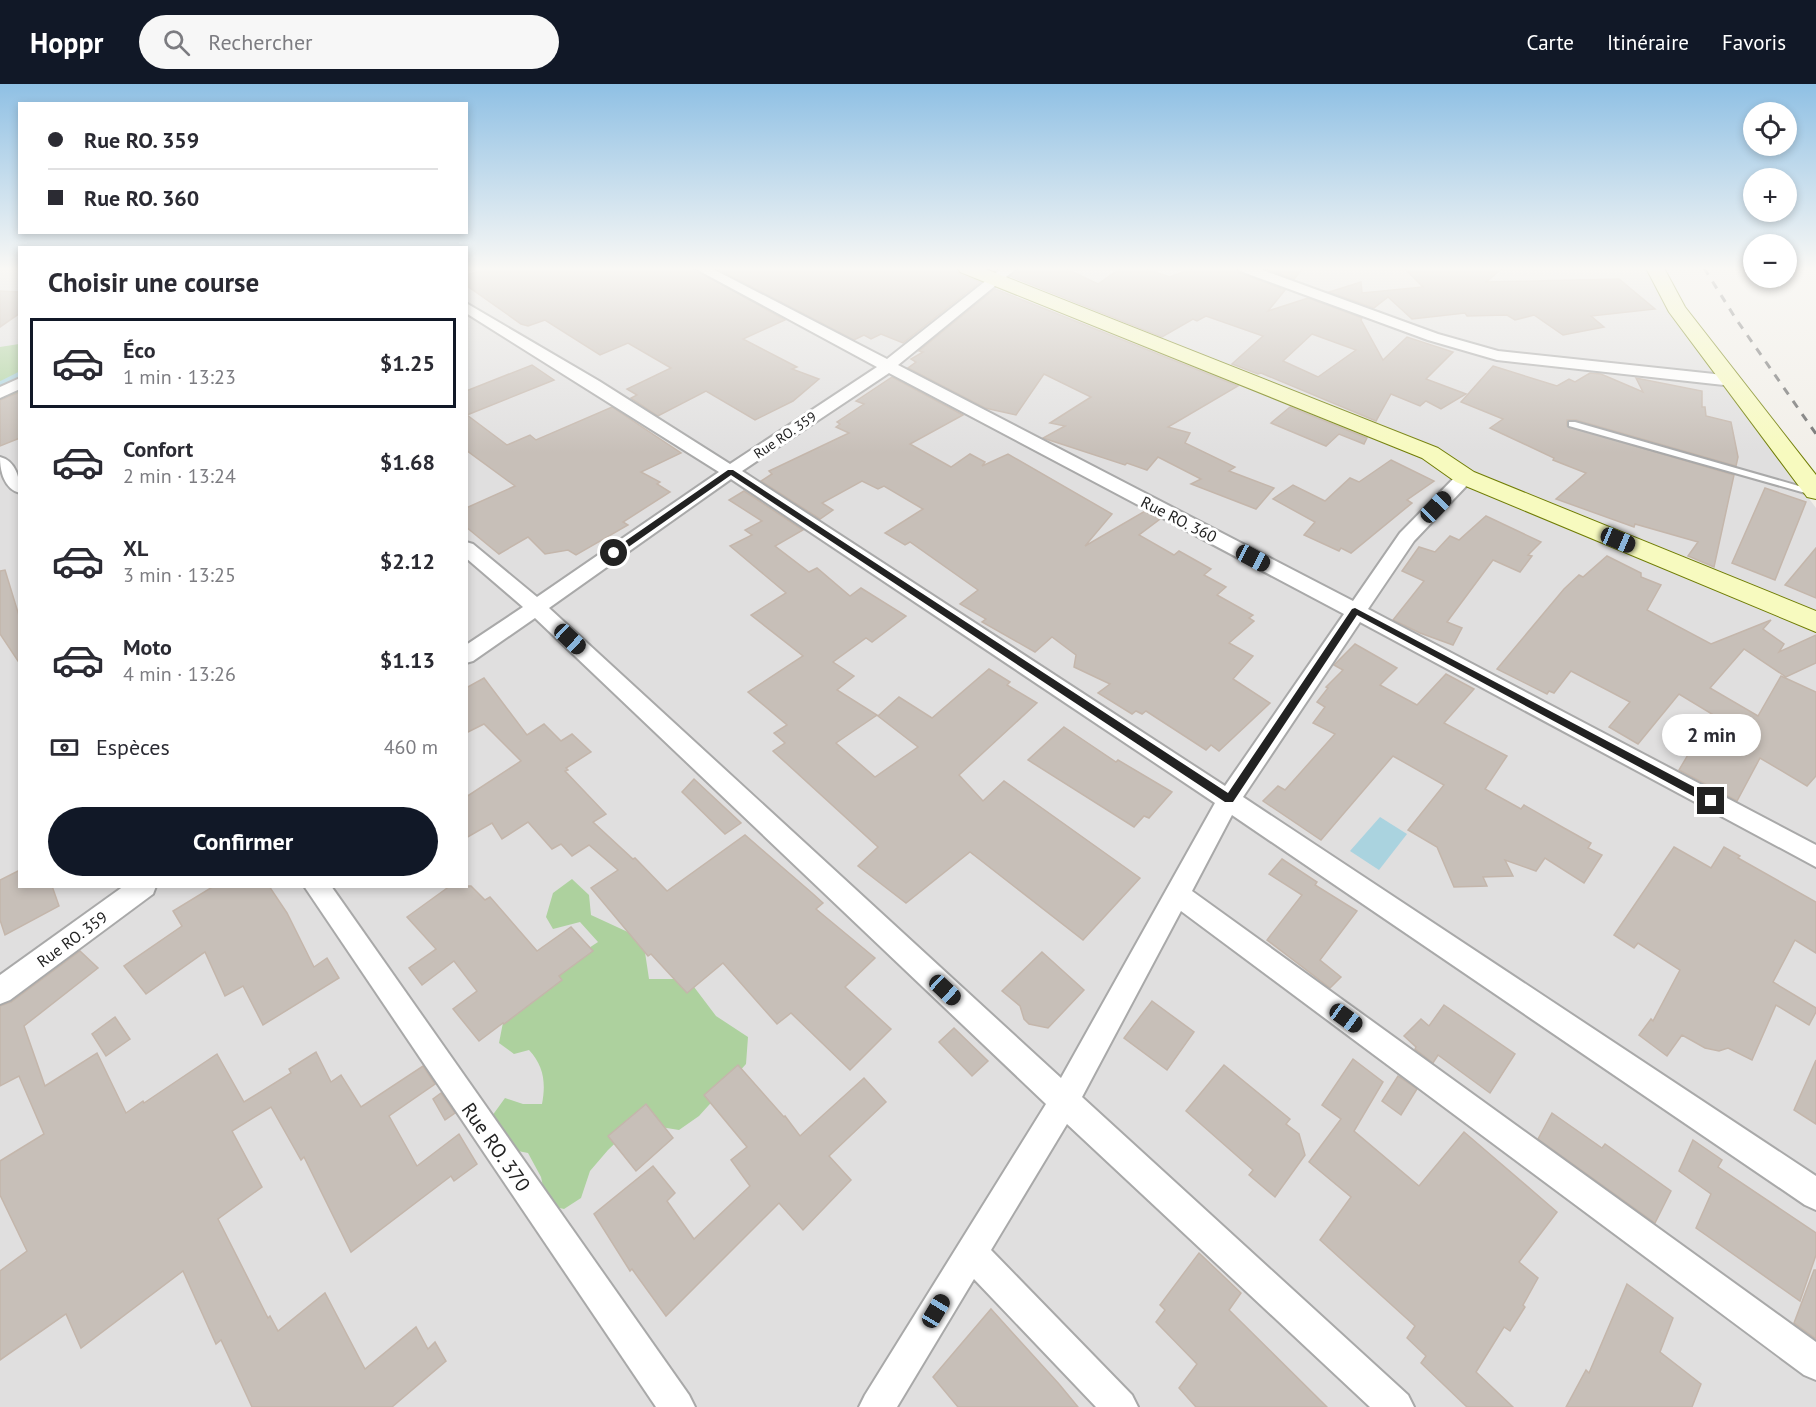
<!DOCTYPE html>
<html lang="fr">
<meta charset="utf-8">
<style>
body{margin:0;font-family:"PT Sans",sans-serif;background:#f7f7f7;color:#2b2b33;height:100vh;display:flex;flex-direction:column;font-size:22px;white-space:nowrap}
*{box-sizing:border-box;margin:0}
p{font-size:20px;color:#7c7c81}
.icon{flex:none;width:33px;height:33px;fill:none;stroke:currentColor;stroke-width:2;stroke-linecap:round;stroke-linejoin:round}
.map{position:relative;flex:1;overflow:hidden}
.sheet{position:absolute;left:18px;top:162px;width:450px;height:642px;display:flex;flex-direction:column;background:#fff;border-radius:0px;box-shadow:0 3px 9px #0003}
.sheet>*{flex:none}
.top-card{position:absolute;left:18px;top:18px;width:450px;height:132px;border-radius:0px;box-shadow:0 3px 9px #0003;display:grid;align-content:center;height:132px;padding:0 30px;background:#fff}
.buttons{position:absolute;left:1743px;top:18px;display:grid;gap:12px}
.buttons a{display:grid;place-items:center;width:54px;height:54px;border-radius:50%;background:#fff;box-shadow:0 3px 9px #0003;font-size:30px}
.end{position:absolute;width:27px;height:27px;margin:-14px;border:8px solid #222;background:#fff;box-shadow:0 0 0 3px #fff}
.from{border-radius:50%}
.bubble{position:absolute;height:42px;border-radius:21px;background:#fff;box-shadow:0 3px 9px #0003;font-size:20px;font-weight:700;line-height:42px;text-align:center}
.car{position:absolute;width:18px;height:36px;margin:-18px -9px;border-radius:8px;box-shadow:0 0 4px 2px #0007;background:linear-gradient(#222 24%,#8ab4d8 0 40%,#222 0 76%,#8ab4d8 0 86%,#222 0)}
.top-card b{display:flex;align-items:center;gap:21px;height:57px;font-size:22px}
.top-card b+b{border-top:2px solid #e1e1e2}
.top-card i{width:15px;height:15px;background:#2b2b33}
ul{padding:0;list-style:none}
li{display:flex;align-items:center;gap:18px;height:90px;margin:0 12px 9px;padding:0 18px;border:3px solid transparent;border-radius:0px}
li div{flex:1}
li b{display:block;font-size:22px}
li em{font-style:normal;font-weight:700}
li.on{border-color:#111827}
li>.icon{width:54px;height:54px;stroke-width:1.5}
h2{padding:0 30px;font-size:27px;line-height:72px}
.pay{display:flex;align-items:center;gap:15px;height:66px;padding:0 30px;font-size:22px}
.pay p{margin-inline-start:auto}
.action{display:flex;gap:12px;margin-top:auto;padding:12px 30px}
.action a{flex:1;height:69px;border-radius:36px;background:#111827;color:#fff;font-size:24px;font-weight:700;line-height:69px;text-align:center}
header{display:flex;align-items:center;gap:36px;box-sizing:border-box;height:84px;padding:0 30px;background:#111827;color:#fff}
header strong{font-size:28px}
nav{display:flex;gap:33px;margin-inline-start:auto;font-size:21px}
.search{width:420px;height:54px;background:#f7f7f7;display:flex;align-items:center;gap:15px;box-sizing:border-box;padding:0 21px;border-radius:33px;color:#7c7c81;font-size:22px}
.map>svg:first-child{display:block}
.residential{fill:#e0dfdf}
.forest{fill:#add19e}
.water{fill:#aad3df}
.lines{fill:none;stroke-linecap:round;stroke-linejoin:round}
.stream{stroke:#aad3df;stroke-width:5}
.building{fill:#c7bfb8;stroke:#c4b6ab;stroke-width:1.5;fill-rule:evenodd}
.lane-casing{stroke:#a9a9a9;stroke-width:4}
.street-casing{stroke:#a9a9a9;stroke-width:4}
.secondary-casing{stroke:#707d05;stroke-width:2}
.lane{fill:#fff;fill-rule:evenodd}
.street{fill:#fff;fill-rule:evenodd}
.secondary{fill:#f7fabf;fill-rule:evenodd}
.rail{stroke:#707070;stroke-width:3;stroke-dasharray:8 8;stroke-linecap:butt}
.route{fill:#222}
.labels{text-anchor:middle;stroke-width:6;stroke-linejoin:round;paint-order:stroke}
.far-street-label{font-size:14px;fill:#222;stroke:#fff}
.street-label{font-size:16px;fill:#222;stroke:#fff}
.near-street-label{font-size:20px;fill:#222;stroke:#fff}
</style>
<header>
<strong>Hoppr</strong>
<div class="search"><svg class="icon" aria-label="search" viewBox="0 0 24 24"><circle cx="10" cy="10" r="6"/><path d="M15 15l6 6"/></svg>Rechercher</div>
<nav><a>Carte</a><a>Itinéraire</a><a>Favoris</a></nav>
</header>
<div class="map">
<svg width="1816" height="1323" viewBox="0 0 1816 1323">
<rect width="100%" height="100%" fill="#f2efe9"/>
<!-- residential -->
<g class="residential">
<polygon points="0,184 19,184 19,273 0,283"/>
<polygon points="467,184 1650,184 1663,209 1716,289 1816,424 1816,1323 0,1323 0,324 19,312 20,802 466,802"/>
</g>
<!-- forest -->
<g class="forest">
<polygon points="19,260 19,319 0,332 0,263"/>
<path d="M572 795 589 811 591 831 643 855 649 895H688L716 932 748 953 746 980 699 1032 679 1046 636 1039 608 1066 590 1087 581 1114 564 1125 547 1121 541 1093 528 1069 513 1066 492 1032 505 1014 523 1020H542C546 999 544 982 529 966L514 970 499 959 507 918 598 858 580 838 553 845 546 833 553 809Z"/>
</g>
<!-- water -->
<polygon class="water" points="1380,733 1407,750 1379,786 1350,767"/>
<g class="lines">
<!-- stream -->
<polyline class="stream" points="0,300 20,290"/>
</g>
<!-- building -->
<g class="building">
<polygon points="490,184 692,184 785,236 743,255 797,283 792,285 819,295 793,317 755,336 706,307 658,332 631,314 637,311 627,305 671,284 628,259 600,271 545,236 528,242 521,240 466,201 466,191"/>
<polygon points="716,184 956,184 959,190 980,198 903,259 881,250 871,255 864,251 854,256"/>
<path d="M1019 184H1055L1062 187 1067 185 1098 200 1121 184H1143L1170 193 1194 184H1236L1239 189 1285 206 1268 227 1308 214 1362 234 1361 236 1383 276 1407 253 1453 268 1426 295 1466 310 1441 325 1426 317 1420 322 1391 310 1376 337 1261 289 1258 290 1232 280 1263 252 1206 232 1197 237 1193 235 1162 253 1010 192ZM1312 250 1356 266 1318 293 1283 277Z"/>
<polygon points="1263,184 1303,184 1294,195"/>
<polygon points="1404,184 1503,184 1486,198 1619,195 1655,225 1591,232 1604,243 1563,251 1534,231 1515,236 1507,231 1467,232 1465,229 1412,235 1388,213 1374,224 1329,208 1361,198 1362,209 1423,203"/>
<polygon points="995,205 1238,302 1168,343 1190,349 1185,359 1235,383 1229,387 1274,404 1256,425 1191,400 1201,395 1158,373 1147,386 1127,379 1125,381 1043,354 1065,342 1050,339 1091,313 1044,290 1016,331 985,324 908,284 916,278 911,275 923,268 919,267"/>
<polygon points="0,207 20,208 20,229 0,243"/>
<polygon points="532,281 554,296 467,331 507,361 530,351 536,356 612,323 681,369 641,388 660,398 657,400 670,408 623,438 628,441 576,471 568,466 545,470 528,453 499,470 466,443 466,424 515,402 466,366 466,307"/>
<polygon points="1493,282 1557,302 1569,295 1575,298 1590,289 1601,290 1643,308 1636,294 1702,307 1702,323 1705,323 1706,332 1731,338 1738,373 1736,382 1576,336 1567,336 1567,342 1734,391 1714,483 1688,472 1698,458 1635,440 1634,443 1556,415 1586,389 1553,376 1554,374 1490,344 1503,335 1461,318"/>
<polygon points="892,293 963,331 910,360 951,383 970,370 985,378 982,382 1008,370 1112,430 1085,462 1145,427 1160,435 1139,451 1174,471 1179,467 1211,485 1204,491 1226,503 1217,511 1253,531 1249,534 1254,537 1229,559 1253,572 1233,595 1270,619 1219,667 1211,661 1206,666 1146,627 1142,630 1136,627 1132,630 1098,609 1110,600 1074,583 1076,571 1052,553 1035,568 982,538 986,535 960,520 978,506 910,458 905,461 885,449 923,425 884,402 878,405 862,397 822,419 833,426 820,435 761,397 772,390 769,387 849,349 836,343 840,340 837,338 864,320 856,317"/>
<polygon points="20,308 20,354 0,362 0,316"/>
<polygon points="1290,323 1367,354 1364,360 1339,350 1326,362 1271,339"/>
<polygon points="1391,376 1434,397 1407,416 1412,419 1351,469 1341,464 1339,467 1304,451 1315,438 1273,415 1293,401 1325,417 1350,394 1359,398"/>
<polygon points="1765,404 1806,418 1775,496 1732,479"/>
<polygon points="744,407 803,446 775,462 809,488 817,484 850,512 861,504 906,532 872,558 866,554 833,578 854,592 837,606 877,631 836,659 875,693 918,663 878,632 899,613 932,634 989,585 1010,598 1007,601 1037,619 959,691 983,717 1004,697 1140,794 1083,856 970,768 906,819 858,782 878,763 773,667 785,659 774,649 787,641 748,608 803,572 751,531 786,509 730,462 752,451 745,446 762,437 729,416"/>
<polygon points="1486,432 1541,458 1528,471 1532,472 1520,488 1493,476 1447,538 1462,544 1453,561 1420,549 1393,536 1424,497 1402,487 1419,463 1435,468 1450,452 1459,456"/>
<polygon points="1816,464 1816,514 1785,501"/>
<polygon points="1607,472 1641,489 1641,493 1661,501 1647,526 1711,560 1771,536 1763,545 1784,560 1779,568 1816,551 1816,579 1786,593 1744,565 1710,604 1758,632 1781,592 1816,608 1816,692 1807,702 1760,674 1737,717 1679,686 1712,630 1679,610 1638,660 1609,643 1630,618 1571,587 1554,609 1549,607 1547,610 1497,585 1564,505 1579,491 1583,493"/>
<polygon points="5,486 20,535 20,580 0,550 0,487"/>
<polygon points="1355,560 1397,584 1380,601 1417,621 1446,590 1474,605 1444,639 1507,672 1485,705 1521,725 1524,721 1564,744 1591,759 1588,764 1602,771 1584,799 1545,774 1536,787 1505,776 1513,792 1483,793 1487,802 1454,803 1437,763 1408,746 1444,701 1393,672 1321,756 1263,717 1278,702 1285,706 1335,650 1313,639 1325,623 1317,618 1328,604 1326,603 1343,586 1334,581"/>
<polygon points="484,594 527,651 544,640 561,657 572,650 591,668 566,684 568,686 565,687 606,730 593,738 633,775 635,774 667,807 745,751 812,809 823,819 816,825 875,874 845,903 891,945 850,986 791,929 777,940 723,879 687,909 651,870 648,872 591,804 618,786 589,761 572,772 561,760 552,765 528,738 502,755 492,739 466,754 466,713 521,677 484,640 466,649 466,604"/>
<polygon points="1064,643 1116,678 1118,676 1172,708 1149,734 1144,732 1134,743 1028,676"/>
<polygon points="694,695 741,739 725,750 682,708"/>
<polygon points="1674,763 1711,784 1724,763 1740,772 1738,774 1816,818 1816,869 1795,856 1773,898 1816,924 1816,928 1809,941 1776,921 1752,976 1728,964 1719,967 1705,964 1682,951 1667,972 1639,951 1651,935 1653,937 1680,886 1638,859 1634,864 1614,851"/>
<polygon points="1282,775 1317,798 1315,801 1357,827 1320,876 1341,893 1330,904 1267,856 1302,811 1269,790"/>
<polygon points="20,786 20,802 52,802 59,822 5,851 0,836 0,796"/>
<polygon points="214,802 269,802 287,829 314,883 327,874 339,894 263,941 243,902 225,912 205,868 146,910 124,882 182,842 173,827"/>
<polygon points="450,802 471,802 485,816 490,813 537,867 571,843 593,867 559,892 562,896 504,940 503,939 479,957 453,925 477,907 454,877 422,901 409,884 436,865 407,833"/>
<polygon points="80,867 98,884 24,942 45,1002 97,969 126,1029 143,1017 144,1019 217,970 244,1018 291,989 289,985 316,968 331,998 341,991 361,1023 423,982 435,1000 389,1032 417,1082 459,1050 477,1080 454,1097 451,1092 351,1168 304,1073 301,1076 271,1023 232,1047 262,1103 218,1135 268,1234 270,1232 278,1247 325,1209 365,1285 416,1243 428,1265 435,1258 446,1277 392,1323 252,1323 221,1256 216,1260 183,1187 81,1264 66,1230 0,1276 0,1187 27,1167 0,1111 0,1077 44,1050 19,992 0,1002 0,922 11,918"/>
<polygon points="1042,868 1084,906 1048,944 1029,940 1024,935 1020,922 1002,907"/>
<polygon points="1152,917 1194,948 1167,986 1124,954"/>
<polygon points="1444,921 1515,970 1490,1009 1438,971 1433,979 1415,965 1416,963 1404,952 1421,935 1429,942"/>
<polygon points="115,933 130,955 106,972 92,950"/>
<polygon points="954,944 988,977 972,992 939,958"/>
<polygon points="1353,975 1383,998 1354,1047 1419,1102 1464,1048 1557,1128 1519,1178 1538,1194 1523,1221 1525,1223 1510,1247 1504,1243 1476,1288 1513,1323 1467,1323 1421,1279 1426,1272 1407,1254 1415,1242 1320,1156 1351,1113 1309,1078 1341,1035 1322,1021"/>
<polygon points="1816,976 1816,1040 1794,1026"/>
<polygon points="738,981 784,1033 785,1032 800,1052 864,994 886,1018 829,1072 851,1096 803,1146 779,1119 666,1232 632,1185 630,1187 594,1130 653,1082 675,1109 667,1117 694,1155 750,1102 731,1076 747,1063 704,1011"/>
<polygon points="1224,981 1290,1035 1286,1040 1299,1050 1305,1071 1275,1113 1249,1091 1253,1086 1186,1027"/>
<polygon points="1398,992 1417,1005 1401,1031 1382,1017"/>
<polygon points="441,1009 455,1029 445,1036 433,1015"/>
<polygon points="646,1020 673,1054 636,1087 608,1052"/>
<polygon points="1552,1029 1602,1064 1605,1060 1671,1107 1655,1139 1538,1055"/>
<polygon points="1693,1056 1722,1076 1718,1083 1816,1149 1816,1171 1800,1217 1696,1144 1711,1110 1679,1087"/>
<polygon points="1199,1169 1241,1209 1229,1226 1327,1323 1196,1323 1179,1304 1197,1280 1156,1238 1165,1226 1160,1221"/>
<polygon points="1814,1186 1816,1186 1816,1255 1794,1239"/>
<polygon points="1627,1200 1673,1234 1660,1268 1701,1300 1692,1323 1566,1323 1586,1286 1589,1289"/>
<polygon points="991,1225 1059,1300 1078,1323 958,1323 933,1293"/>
</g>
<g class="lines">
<!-- lane casing -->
<g class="lane-casing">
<polygon id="lane" points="1569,338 1575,338 1816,407 1816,412 1569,342"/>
</g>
<!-- street casing -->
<g class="street-casing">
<g id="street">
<path d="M694 184H711L887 275 1002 184H1017L898 281 1353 517 1400 449 1459 389H1471L1474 393 1471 397 1414 457 1368 525 1816 761V783L1360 538 1243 713 1816 1092V1126L1805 1121 1232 731 1192 807 1816 1258V1296L1804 1291 1181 827 1082 1013 1408 1311 1414 1323H1370L1067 1040 991 1166 1132 1311 1138 1323H1096L974 1195 897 1323H859L865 1311 1046 1020 535 534 473 577 466 579V561L523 523 466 474V458L473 460 537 513 719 388 466 229V219L599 297 730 380 877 283ZM889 289 1344 530 1225 702 742 387ZM731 395 1215 719 1061 994 549 524Z"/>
<polygon points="1238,184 1257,184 1438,250 1498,267 1733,292 1741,297 1733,302 1497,276 1428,256 1240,187"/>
<polygon points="20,294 20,305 0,314 0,303"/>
<path d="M0 373C16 377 20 395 20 409 4 405 0 387 0 373Z"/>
<polygon points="124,802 156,802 153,810 10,916 0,920 0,891"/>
<polygon points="304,802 331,802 689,1311 695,1323 656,1323"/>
</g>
</g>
<!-- secondary casing -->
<g class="secondary-casing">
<g id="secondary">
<polygon points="958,184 983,184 1438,364 1474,388 1816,527 1816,548 1456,398 1422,374 960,188"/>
<polygon points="1646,184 1664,184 1685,223 1816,391 1816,415 1807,413 1669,228"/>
</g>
</g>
<!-- lane -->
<use href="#lane" class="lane"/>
<!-- street -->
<use href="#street" class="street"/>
<!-- secondary -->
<use href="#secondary" class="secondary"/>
<!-- rail -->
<polyline class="rail" points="1704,184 1736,235 1816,350"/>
</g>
<!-- sky -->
<linearGradient id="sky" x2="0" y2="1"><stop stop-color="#8fc0e4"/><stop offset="0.5" stop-color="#f9f8f5"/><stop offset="1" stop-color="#f9f8f5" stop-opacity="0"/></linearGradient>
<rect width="1816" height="369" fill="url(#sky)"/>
<!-- route -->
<polygon class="route" points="728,386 733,386 1228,709 1352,525 1355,524 1715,714 1716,717 1715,720 1708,720 1357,531 1233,718 1225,718 731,391 617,471 611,471 611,467"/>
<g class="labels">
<!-- far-street labels -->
<g class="far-street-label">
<text transform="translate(785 351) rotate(-34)" y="5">Rue RO. 359</text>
</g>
<!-- street labels -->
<g class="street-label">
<text transform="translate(1179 435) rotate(27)" y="6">Rue RO. 360</text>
<text transform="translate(72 855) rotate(-36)" y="6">Rue RO. 359</text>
</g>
<!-- near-street labels -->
<g class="near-street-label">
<text transform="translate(496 1063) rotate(55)" y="7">Rue RO. 370</text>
</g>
</g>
</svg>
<div class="buttons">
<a><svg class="icon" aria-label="locate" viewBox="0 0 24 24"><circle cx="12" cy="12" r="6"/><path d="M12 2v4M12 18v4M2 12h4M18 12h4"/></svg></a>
<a>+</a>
<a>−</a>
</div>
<i class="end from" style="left:614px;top:469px"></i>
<i class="end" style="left:1711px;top:717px"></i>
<div class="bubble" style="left:1662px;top:630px;width:99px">2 min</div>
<i class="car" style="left:1436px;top:423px;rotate:44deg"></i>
<i class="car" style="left:1618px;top:456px;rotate:113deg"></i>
<i class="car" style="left:1253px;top:474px;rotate:118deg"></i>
<i class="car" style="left:570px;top:555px;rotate:133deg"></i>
<i class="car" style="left:945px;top:906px;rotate:133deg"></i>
<i class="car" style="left:1346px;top:934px;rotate:126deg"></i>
<i class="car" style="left:936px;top:1227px;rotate:31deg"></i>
<div class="top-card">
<b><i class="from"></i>Rue RO. 359</b>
<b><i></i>Rue RO. 360</b>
</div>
<section class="sheet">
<h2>Choisir une course</h2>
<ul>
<li class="on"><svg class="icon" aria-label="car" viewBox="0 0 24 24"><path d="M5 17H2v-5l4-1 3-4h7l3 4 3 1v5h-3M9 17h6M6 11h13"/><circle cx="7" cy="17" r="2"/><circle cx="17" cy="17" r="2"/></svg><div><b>Éco</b><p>1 min · 13:23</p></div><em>$1.25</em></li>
<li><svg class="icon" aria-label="car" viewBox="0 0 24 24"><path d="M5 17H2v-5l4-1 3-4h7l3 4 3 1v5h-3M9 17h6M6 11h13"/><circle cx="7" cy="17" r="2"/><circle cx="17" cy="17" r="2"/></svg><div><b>Confort</b><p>2 min · 13:24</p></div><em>$1.68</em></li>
<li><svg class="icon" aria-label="car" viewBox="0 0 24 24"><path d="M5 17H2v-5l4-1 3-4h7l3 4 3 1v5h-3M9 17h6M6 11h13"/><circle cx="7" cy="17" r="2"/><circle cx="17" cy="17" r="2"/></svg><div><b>XL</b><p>3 min · 13:25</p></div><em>$2.12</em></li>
<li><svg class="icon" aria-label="car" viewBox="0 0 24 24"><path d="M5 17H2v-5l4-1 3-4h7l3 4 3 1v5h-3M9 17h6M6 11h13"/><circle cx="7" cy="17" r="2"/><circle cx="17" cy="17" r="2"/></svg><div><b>Moto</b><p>4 min · 13:26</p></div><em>$1.13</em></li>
</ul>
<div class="pay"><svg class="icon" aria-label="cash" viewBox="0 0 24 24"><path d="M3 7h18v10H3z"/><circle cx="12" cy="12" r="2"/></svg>Espèces<p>460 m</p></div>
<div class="action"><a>Confirmer</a></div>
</section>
</div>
